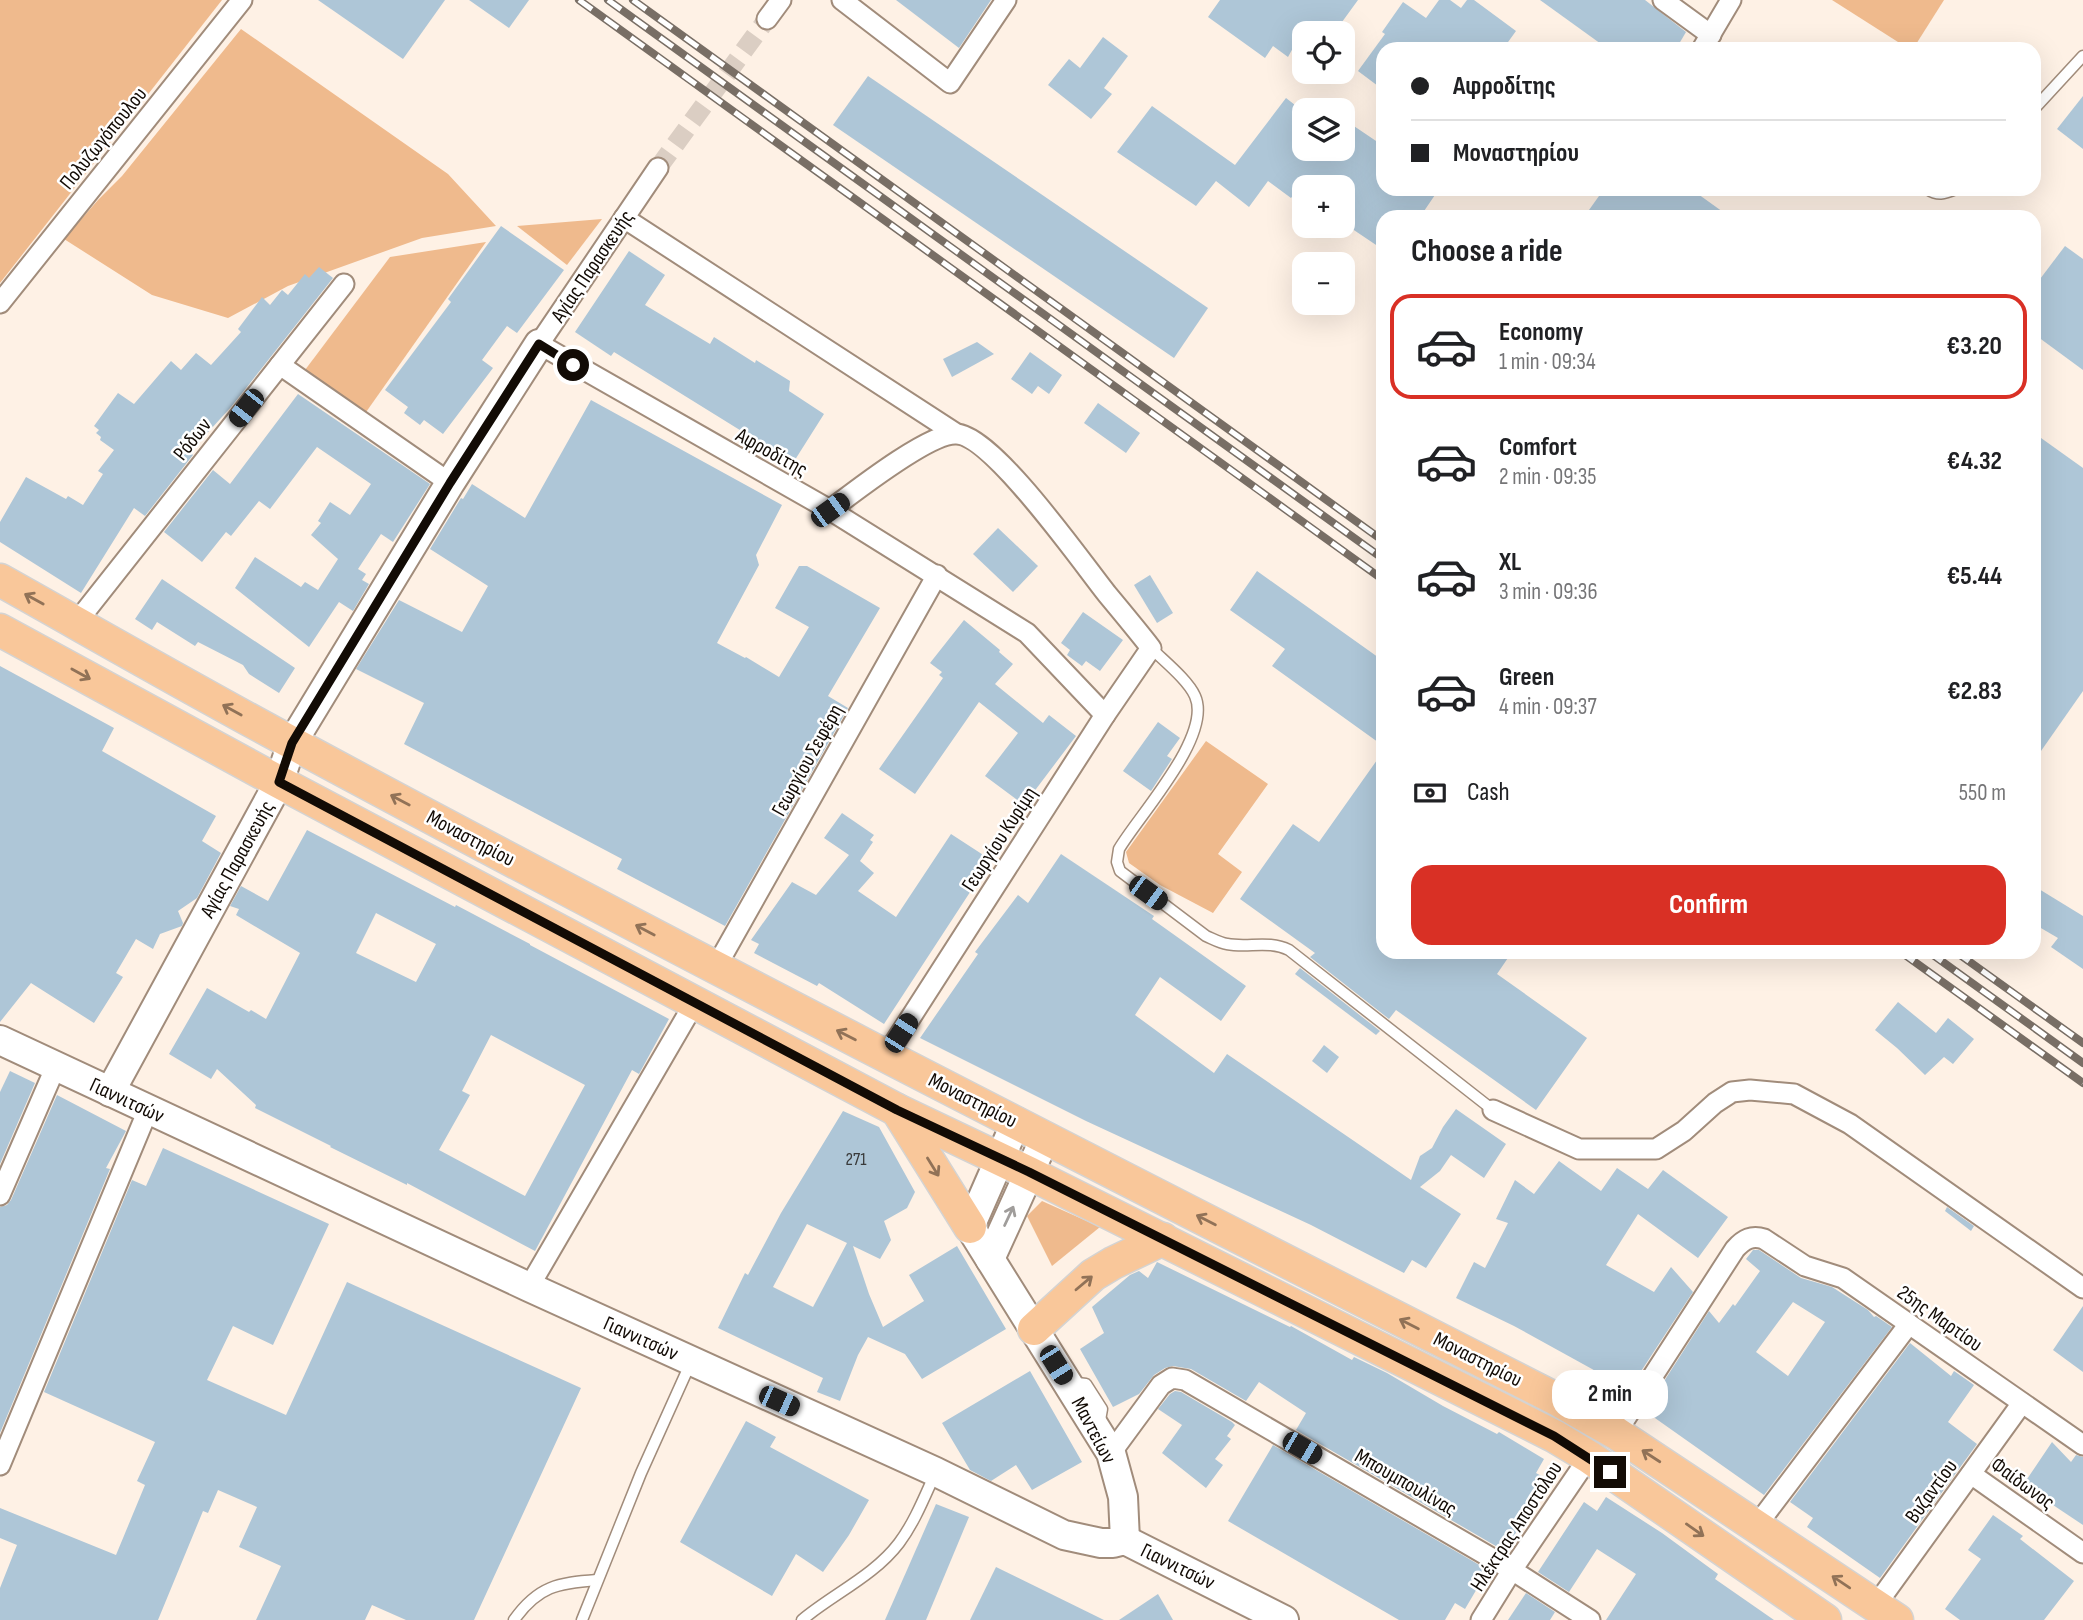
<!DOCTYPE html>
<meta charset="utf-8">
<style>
body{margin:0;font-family:"Sofia Sans Condensed",sans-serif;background:#f2f2f2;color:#202124;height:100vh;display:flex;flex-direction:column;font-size:26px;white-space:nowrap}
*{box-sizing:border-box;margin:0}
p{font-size:23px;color:#757577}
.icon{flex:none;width:38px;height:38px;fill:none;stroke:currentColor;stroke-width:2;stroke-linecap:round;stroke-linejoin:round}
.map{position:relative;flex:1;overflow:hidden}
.side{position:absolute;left:1376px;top:210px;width:665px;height:749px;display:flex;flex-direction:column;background:#fff;border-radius:21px;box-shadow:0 7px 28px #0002}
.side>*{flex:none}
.banner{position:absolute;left:1376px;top:42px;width:665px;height:154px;border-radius:21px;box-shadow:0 7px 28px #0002;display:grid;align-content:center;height:154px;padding:0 35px;background:#fff}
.controls{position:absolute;left:1292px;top:21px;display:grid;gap:14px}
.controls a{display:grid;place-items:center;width:63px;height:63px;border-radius:14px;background:#fff;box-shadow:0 7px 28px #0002;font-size:35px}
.end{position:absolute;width:32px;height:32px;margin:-16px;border:9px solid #120b05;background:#fff;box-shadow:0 0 0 4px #fff}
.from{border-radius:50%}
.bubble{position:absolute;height:49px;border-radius:21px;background:#fff;box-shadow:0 7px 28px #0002;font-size:23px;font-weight:700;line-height:49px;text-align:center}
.car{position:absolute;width:21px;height:42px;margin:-21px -10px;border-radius:9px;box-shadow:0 0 5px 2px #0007;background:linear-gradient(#222 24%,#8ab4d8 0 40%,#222 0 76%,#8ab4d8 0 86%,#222 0)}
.banner b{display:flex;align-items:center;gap:24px;height:66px;font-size:26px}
.banner b+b{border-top:2px solid #e0e0e0}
.banner i{width:18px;height:18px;background:#202124}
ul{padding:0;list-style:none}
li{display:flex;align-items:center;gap:21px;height:105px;margin:0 14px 10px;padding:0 21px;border:4px solid transparent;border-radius:21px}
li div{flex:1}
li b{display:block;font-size:26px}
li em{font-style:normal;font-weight:700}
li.selected{border-color:#d93025}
li>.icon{width:63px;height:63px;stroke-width:1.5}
h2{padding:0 35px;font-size:32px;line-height:84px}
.pay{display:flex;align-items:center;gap:18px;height:77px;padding:0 35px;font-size:26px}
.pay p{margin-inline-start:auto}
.button{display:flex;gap:14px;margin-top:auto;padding:14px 35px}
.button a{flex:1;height:80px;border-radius:21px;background:#d93025;color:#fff;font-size:28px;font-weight:700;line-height:80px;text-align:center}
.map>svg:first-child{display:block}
.green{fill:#efba8d}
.building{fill:#aec6d7;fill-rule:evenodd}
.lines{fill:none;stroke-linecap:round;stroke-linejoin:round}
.street-tunnel{stroke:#dbcec3;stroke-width:19;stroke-dasharray:19 10;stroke-linecap:butt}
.lane-casing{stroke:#a18c7b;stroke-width:13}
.street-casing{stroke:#a18c7b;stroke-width:23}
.secondary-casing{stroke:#a18c7b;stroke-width:32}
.primary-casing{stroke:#d4d3d2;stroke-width:35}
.lane{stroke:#fff;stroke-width:10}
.street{stroke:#fff;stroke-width:19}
.secondary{stroke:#fff;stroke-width:28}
.primary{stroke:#f9c79a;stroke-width:32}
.rail-casing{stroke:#786e65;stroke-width:8}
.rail{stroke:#fff;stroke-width:5;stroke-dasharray:16;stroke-linecap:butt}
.oneway{stroke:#917257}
.oneway2{stroke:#a09d9b}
.route{stroke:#120b05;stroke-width:9}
.labels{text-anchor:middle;stroke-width:5;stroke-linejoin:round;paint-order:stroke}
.number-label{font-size:18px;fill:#393a3a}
.street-label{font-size:21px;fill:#120b05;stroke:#fff}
</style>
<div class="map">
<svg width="2083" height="1620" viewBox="0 0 2083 1620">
<rect width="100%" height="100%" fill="#fef1e5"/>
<!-- green -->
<g class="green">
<polygon points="0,0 222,0 0,283"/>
<polygon points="1832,0 1944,0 1913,49 1909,49"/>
<polygon points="241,29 448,174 496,226 422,238 288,286 228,318 152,295 64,239 98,200 122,176"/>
<polygon points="602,219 567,265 517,226"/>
<polygon points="486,242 364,415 302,374 390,257"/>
<polygon points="1206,741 1268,784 1218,854 1242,872 1213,913 1160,885 1129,863 1126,852"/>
<polygon points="1042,1201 1100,1227 1052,1266 1027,1216"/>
</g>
<!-- building -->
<g class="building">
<polygon points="318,0 445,0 403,59"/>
<polygon points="469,0 529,0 509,28"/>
<polygon points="896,0 991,0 959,48"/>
<polygon points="1220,0 1358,0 1334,33 1304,33 1304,56 1293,48 1288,57 1273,46 1265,58 1208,17"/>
<polygon points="1439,0 1450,0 1461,8 1467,0 1474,0 1516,31 1503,49 1382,49 1382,89 1358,71 1385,34 1382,32 1403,2 1426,18"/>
<polygon points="1540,0 1645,0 1686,32 1676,49 1608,49"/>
<polygon points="1103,37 1128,56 1104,88 1112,94 1091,119 1048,85 1069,59 1080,68"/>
<polygon points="868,76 1208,308 1174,358 833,125"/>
<polygon points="2083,96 2083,149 2057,129"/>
<polygon points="1286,98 1304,112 1304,149 1342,149 1342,118 1382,145 1382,189 1439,189 1420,217 1382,217 1382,249 1342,222 1342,187 1304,187 1304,198 1296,192 1291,198 1268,181 1249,207 1216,181 1196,206 1117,152 1152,106 1235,165"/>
<polygon points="1604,189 1691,189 1730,217 1584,217"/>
<polygon points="501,226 564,270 517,333 507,326 482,360 493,368 443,434 424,420 420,425 404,413 408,407 385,390 451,302 448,299"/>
<polygon points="2065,246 2083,259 2083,370 2034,334 2034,287"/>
<polygon points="629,251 665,275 645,305 710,344 714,337 755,363 756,360 790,381 789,391 824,414 793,463 614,352 611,356 575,332"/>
<polygon points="319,267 333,278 231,407 190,452 193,455 145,516 134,508 81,593 0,542 0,522 26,477 66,499 68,496 83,505 103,474 98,471 114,450 100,440 101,437 96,433 99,430 94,426 118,393 134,404 171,361 181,370 196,353 211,365 241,332 238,329 262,297 270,305 282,290 288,295 305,274 309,278"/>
<polygon points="977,342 994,354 952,377 943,359"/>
<polygon points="1030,352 1062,375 1049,394 1038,386 1032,394 1011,379"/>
<polygon points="298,394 430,484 393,542 381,534 358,569 366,574 362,580 369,584 353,611 339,602 309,647 235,588 255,557 301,587 305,582 318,590 338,559 311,535 321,523 318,521 330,502 350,515 371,484 317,447 270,509 259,501 231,536 226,532 202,562 164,532 213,470 230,484"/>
<polygon points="591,400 782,505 756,555 759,565 717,643 745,658 746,657 779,677 809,627 775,608 799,566 807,566 880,608 828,696 848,708 725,926 617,869 622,859 404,744 424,703 356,669 399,600 462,632 488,586 430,549 461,498 463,499 472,484 525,518"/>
<polygon points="1098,403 1140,433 1126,453 1084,423"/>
<polygon points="2034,433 2083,468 2083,691 2034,761"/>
<polygon points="998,528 1038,566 1013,592 973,554"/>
<polygon points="1257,571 1382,660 1382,745 1272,666 1285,649 1230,610"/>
<polygon points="1150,575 1173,613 1157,623 1134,585"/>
<polygon points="162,579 295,668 279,693 249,674 243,665 198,642 195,646 157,622 152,630 135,619"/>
<polygon points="1083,612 1123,640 1100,671 1086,661 1082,666 1067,655 1070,650 1061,643"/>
<polygon points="964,620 1000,650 999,652 1013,664 995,684 1043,723 1049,715 1076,736 1024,805 985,776 1018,733 979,702 915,794 879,769 943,678 939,675 942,672 930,663"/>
<polygon points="0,666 114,728 102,751 216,816 202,841 221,853 197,898 178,911 183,923 182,926 160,934 153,949 136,939 116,973 123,977 94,1023 31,983 0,1022"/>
<polygon points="1158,722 1180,738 1167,756 1172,759 1151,791 1123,771"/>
<polygon points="1382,753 1382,952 1512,952 1497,974 1587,1038 1536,1110 1396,1010 1389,1019 1310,957 1315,953 1240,899 1293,824 1319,842"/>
<polygon points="842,813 874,835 870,840 873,842 860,861 874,873 858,891 896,917 951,834 991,860 884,1024 819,983 817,986 754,953 759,944 751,940 792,882 816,895 849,855 824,838"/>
<path d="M307 830 455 907 456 905 530 944V945L669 1019 639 1074 632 1070 535 1251 407 1183V1185L330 1147 331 1146 255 1108 256 1105 217 1069 211 1079 169 1054 207 988 249 1012 251 1010 266 1019 300 953 236 915 239 909 230 906 241 886 268 901ZM376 913 436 944 416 982 356 953ZM491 1035 585 1085 525 1196 439 1150 470 1095 462 1091Z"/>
<polygon points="1061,854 1154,916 1152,919 1246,986 1221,1021 1160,977 1135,1015 1214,1073 1227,1054 1411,1180 1420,1156 1432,1148 1443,1127 1456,1109 1506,1144 1484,1178 1451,1155 1440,1171 1420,1187 1461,1214 1426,1268 1412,1260 1404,1273 1311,1225 1086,1121 920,1038 978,954 975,952 1018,895 1028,903"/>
<polygon points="2034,886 2083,916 2083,969 2051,947 2058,938 2034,924"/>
<polygon points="1300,968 1380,1031 1376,1035 1295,974"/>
<polygon points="1898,1002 1936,1033 1948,1018 1974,1039 1953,1064 1944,1057 1925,1075 1897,1048 1875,1030"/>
<polygon points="1324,1045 1339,1057 1327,1073 1312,1061"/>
<polygon points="10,1071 35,1083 0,1164 0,1092"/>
<polygon points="57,1095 126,1131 106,1168 110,1169 0,1433 0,1207 7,1205 11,1200"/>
<path d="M843 1111 879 1127 915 1192 907 1208 884 1221 891 1240 880 1259 853 1246 869 1294 883 1327 924 1301 909 1275 957 1246 1006 1329 922 1379 905 1354 868 1337 858 1355 840 1401 817 1392 823 1378 718 1328 745 1273 748 1275 781 1213ZM807 1224 847 1243 813 1307 773 1287Z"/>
<polygon points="163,1148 329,1224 273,1345 233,1326 207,1380 286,1415 347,1282 581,1388 474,1620 406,1620 372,1605 365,1620 256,1620 281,1566 239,1547 257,1507 218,1490 208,1513 203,1511 158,1620 0,1620 0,1588 17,1545 0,1538 0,1508 116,1555 145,1485 137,1481 155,1442 44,1392 132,1180 146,1186"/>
<polygon points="1559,1161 1601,1191 1617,1168 1648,1189 1663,1170 1728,1217 1698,1258 1638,1214 1606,1265 1654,1292 1671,1267 1693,1292 1628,1391 1592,1369 1514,1326 1456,1298 1474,1262 1485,1268 1508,1223 1496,1219 1515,1180 1534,1194"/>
<polygon points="1947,1207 1974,1226 1971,1231 1945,1211"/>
<path d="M1753 1250H1759L1801 1278 1832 1287 1868 1310 1874 1317 1876 1316 1892 1327 1764 1495 1645 1411 1709 1311 1719 1323 1733 1304 1735 1306 1760 1271 1746 1259ZM1793 1302 1825 1322 1788 1376 1756 1352Z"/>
<polygon points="1157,1262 1290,1327 1291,1326 1352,1360 1354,1357 1387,1373 1443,1406 1497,1434 1499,1432 1544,1459 1536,1473 1547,1479 1507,1548 1503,1546 1501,1549 1296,1430 1306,1413 1259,1382 1246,1401 1191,1369 1173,1366 1165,1368 1154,1375 1139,1394 1113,1407 1080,1349 1104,1333 1092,1307 1130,1275 1139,1271 1148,1278"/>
<polygon points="2083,1306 2083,1372 2053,1350"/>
<polygon points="1910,1343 1951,1376 1954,1371 1974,1385 1948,1422 1977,1444 1880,1578 1807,1527 1813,1518 1790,1502"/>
<polygon points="1030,1371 1082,1462 1032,1490 1016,1465 991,1481 970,1470 942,1423"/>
<polygon points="1175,1391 1181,1392 1232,1422 1235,1425 1227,1436 1231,1439 1215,1459 1223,1465 1206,1488 1162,1453 1182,1425 1158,1409 1170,1394"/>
<polygon points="746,1421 776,1437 770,1447 869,1500 849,1535 823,1572 796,1554 772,1596 680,1542"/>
<polygon points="2052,1442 2071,1462 2076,1455 2083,1457 2083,1525 2023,1485"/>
<polygon points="1273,1445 1488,1570 1465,1609 1455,1603 1445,1620 1399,1620 1228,1521"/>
<polygon points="1606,1497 1662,1533 1718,1574 1715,1579 1774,1620 1606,1620 1636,1574 1597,1549 1569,1592 1538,1572 1584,1502 1597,1511"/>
<polygon points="936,1504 969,1517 926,1620 885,1620"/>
<polygon points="1993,1515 2023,1536 2020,1539 2074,1581 2044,1620 1960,1620 1945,1609 1981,1559 1968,1550"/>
<polygon points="996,1567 1104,1620 970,1620"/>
<polygon points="1526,1593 1555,1612 1550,1620 1508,1620"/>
<polygon points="1158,1594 1173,1620 1119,1620"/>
</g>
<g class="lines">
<!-- street-tunnel -->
<polyline class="street-tunnel" points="658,168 767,19"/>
<!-- lane casing -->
<g class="lane-casing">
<g id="lane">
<polyline points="2034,109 2083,56"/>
<path d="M1927 189C1938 196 1944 194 1956 189"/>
<path d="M1151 648C1164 661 1188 680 1195 696 1213 736 1139 815 1119 849L1117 862 1120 871 1206 936C1213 939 1220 943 1227 944 1248 948 1269 940 1289 950L1493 1110"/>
<polyline points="1077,1383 1086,1384 1102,1409 1100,1420"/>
<path d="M514 1620C538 1586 558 1583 597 1580"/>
<polyline points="582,1620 641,1473 691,1362"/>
<path d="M802 1620C833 1594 874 1576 899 1543 914 1523 924 1498 934 1476"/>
</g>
</g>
<!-- street casing -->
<g class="street-casing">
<g id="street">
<polyline points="842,0 950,83 1006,0"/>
<polyline points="1663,0 1711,35"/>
<polyline points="767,19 781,0"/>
<polyline points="1702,49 1731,0"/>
<polyline points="658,168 539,344 830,510 1027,633 1105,715"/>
<polyline points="624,218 955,433"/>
<polyline points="0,303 242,0"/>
<polyline points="280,365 450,483"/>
<path d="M830 510C854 492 929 433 956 434 992 434 1083 564 1107 594 1122 612 1137 630 1151 648L1105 715 886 1056"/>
<polyline points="76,623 344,284"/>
<polyline points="716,967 937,575"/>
<polyline points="1493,1110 1579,1149 1656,1149 1684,1131 1715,1103 1732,1092 1750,1090 1794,1094 1850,1124 2083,1288"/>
<polyline points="0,1195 56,1066"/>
<polyline points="529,1287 695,1002"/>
<path d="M1616 1433 1735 1249C1744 1239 1752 1235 1764 1239L1805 1266 1843 1278 2083 1445"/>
<polyline points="1111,1453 1161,1385 1172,1378 1185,1380 1512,1570 1590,1620"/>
<polyline points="0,1465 148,1110"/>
<polyline points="1971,1474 2083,1553"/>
<polyline points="1757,1525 1909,1324"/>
<polyline points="1876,1605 2022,1403"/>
<polyline points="1481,1620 1512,1570 1589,1457"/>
</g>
</g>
<!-- secondary casing -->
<g class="secondary-casing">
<g id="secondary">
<polyline points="0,1040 529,1287 936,1472 1064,1535 1101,1543 1113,1543 1125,1540 1284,1620"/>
<polyline points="110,1092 279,782 292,743 450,483 539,344"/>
<polyline points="1016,1122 970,1227 1111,1453 1123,1497 1125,1540"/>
<polyline points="990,1259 1045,1138"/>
</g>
</g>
<!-- primary casing -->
<g class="primary-casing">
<g id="primary">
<path d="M0 580C98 635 195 691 294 744 713 970 1137 1185 1560 1401L1616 1433 1897 1620"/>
<polyline points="0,630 279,782 897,1110 1029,1173 1554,1436 1589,1457 1825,1620"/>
<polyline points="897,1110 970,1227"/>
<polyline points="1034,1329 1093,1275 1113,1263 1163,1239"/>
</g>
</g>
<!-- lane -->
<use href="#lane" class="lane"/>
<!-- street -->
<use href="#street" class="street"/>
<!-- secondary -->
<use href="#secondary" class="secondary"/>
<!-- primary -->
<use href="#primary" class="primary"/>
<!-- rail casing -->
<g class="rail-casing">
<g id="rail">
<polyline points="579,0 1382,579"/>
<polyline points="608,0 1382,558"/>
<polyline points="633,0 1382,540"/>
<polyline points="1901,952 2083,1083"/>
<polyline points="1929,952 2083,1063"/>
<polyline points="1956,952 2083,1043"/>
</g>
</g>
<!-- rail -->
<use href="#rail" class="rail"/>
</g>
<!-- one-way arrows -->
<defs><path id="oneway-shaft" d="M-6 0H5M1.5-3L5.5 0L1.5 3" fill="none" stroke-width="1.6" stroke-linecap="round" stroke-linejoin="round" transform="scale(1.75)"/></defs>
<g class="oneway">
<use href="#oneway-shaft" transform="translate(34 599) rotate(-151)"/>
<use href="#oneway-shaft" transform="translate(81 674) rotate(29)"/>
<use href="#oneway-shaft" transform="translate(232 710) rotate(-151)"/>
<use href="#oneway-shaft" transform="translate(400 800) rotate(-152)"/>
<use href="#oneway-shaft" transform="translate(645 930) rotate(-152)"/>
<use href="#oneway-shaft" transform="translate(846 1035) rotate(-153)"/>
<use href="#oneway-shaft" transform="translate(933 1167) rotate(58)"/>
<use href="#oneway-shaft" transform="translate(1206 1220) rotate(-153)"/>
<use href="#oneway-shaft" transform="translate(1084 1283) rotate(-40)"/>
<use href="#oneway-shaft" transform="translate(1409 1324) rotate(-153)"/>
<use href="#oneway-shaft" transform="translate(1651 1456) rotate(-147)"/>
<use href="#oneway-shaft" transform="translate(1695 1530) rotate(35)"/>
<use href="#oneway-shaft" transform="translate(1841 1582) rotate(-146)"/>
</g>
<use class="oneway2" href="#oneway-shaft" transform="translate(1009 1216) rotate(-65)"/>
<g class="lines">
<!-- route -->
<polyline class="route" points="573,365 539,344 450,483 292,743 279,782 897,1110 1029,1172 1554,1436 1610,1472"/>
</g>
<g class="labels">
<!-- number labels -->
<g class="number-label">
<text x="856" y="1165">271</text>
</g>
<!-- street labels -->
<g class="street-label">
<text transform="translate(103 138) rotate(-51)" y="7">Πολυζωγόπουλου</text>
<text transform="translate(592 266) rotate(-56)" y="7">Αγίας Παρασκευής</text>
<text transform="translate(192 439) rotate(-52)" y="7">Ρόδων</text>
<text transform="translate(772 452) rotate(29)" y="7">Αφροδίτης</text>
<text transform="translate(807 760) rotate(-61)" y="7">Γεωργίου Σεφέρη</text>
<text transform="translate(471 838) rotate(28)" y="7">Μοναστηρίου</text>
<text transform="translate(999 839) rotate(-57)" y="7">Γεωργίου Κυρίμη</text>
<text transform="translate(237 859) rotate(-61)" y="7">Αγίας Παρασκευής</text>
<text transform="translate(127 1100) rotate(25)" y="7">Γιαννιτσών</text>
<text transform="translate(973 1100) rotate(27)" y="7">Μοναστηρίου</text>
<text transform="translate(1940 1318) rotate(35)" y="7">25ης Μαρτίου</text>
<text transform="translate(641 1338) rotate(24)" y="7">Γιαννιτσών</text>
<text transform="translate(1478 1359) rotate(27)" y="7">Μοναστηρίου</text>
<text transform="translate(1094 1430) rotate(62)" y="7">Μαντείων</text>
<text transform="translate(1406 1482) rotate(30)" y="7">Μπουμπουλίνας</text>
<text transform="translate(2023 1483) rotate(36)" y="7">Φαίδωνος</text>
<text transform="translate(1931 1491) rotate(-54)" y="7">Βυζαντίου</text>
<text transform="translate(1516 1526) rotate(-57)" y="7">Ηλέκτρας Αποστόλου</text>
<text transform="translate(1178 1566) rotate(26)" y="7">Γιαννιτσών</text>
</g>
</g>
</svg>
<div class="controls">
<a><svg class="icon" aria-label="locate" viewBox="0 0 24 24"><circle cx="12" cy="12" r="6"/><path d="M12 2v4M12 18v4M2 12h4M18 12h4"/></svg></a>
<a><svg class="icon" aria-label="layers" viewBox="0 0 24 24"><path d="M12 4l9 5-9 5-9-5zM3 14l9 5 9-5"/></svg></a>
<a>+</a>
<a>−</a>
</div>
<i class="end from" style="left:573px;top:365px"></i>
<i class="end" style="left:1610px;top:1472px"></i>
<div class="bubble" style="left:1552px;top:1370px;width:116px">2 min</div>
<i class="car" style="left:246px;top:408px;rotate:218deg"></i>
<i class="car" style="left:830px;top:510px;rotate:54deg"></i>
<i class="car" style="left:1148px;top:893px;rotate:126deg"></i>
<i class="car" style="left:901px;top:1033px;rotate:33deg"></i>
<i class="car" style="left:1056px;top:1365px;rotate:148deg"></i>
<i class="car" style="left:779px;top:1401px;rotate:114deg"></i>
<i class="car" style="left:1302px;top:1448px;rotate:120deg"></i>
<div class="banner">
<b><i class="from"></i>Αφροδίτης</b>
<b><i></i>Μοναστηρίου</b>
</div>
<section class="side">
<h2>Choose a ride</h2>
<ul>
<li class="selected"><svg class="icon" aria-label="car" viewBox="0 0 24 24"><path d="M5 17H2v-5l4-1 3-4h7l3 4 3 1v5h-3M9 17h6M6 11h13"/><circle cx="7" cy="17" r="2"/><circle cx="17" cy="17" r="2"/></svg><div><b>Economy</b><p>1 min · 09:34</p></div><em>€3.20</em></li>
<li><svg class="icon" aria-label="car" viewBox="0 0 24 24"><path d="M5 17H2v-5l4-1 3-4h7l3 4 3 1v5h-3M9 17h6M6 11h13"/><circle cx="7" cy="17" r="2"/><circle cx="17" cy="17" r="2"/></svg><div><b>Comfort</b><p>2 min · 09:35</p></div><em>€4.32</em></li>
<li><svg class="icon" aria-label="car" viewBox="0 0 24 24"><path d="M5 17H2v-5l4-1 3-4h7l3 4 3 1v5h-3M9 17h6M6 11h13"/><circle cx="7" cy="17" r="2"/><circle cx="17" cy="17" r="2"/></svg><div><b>XL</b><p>3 min · 09:36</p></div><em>€5.44</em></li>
<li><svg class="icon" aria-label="car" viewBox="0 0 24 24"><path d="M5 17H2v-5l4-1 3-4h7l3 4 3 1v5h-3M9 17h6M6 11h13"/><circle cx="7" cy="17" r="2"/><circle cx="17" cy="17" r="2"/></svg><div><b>Green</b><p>4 min · 09:37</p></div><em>€2.83</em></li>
</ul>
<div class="pay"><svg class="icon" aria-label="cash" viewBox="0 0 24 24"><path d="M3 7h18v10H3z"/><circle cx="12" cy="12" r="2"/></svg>Cash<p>550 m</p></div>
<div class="button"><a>Confirm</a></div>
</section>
</div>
